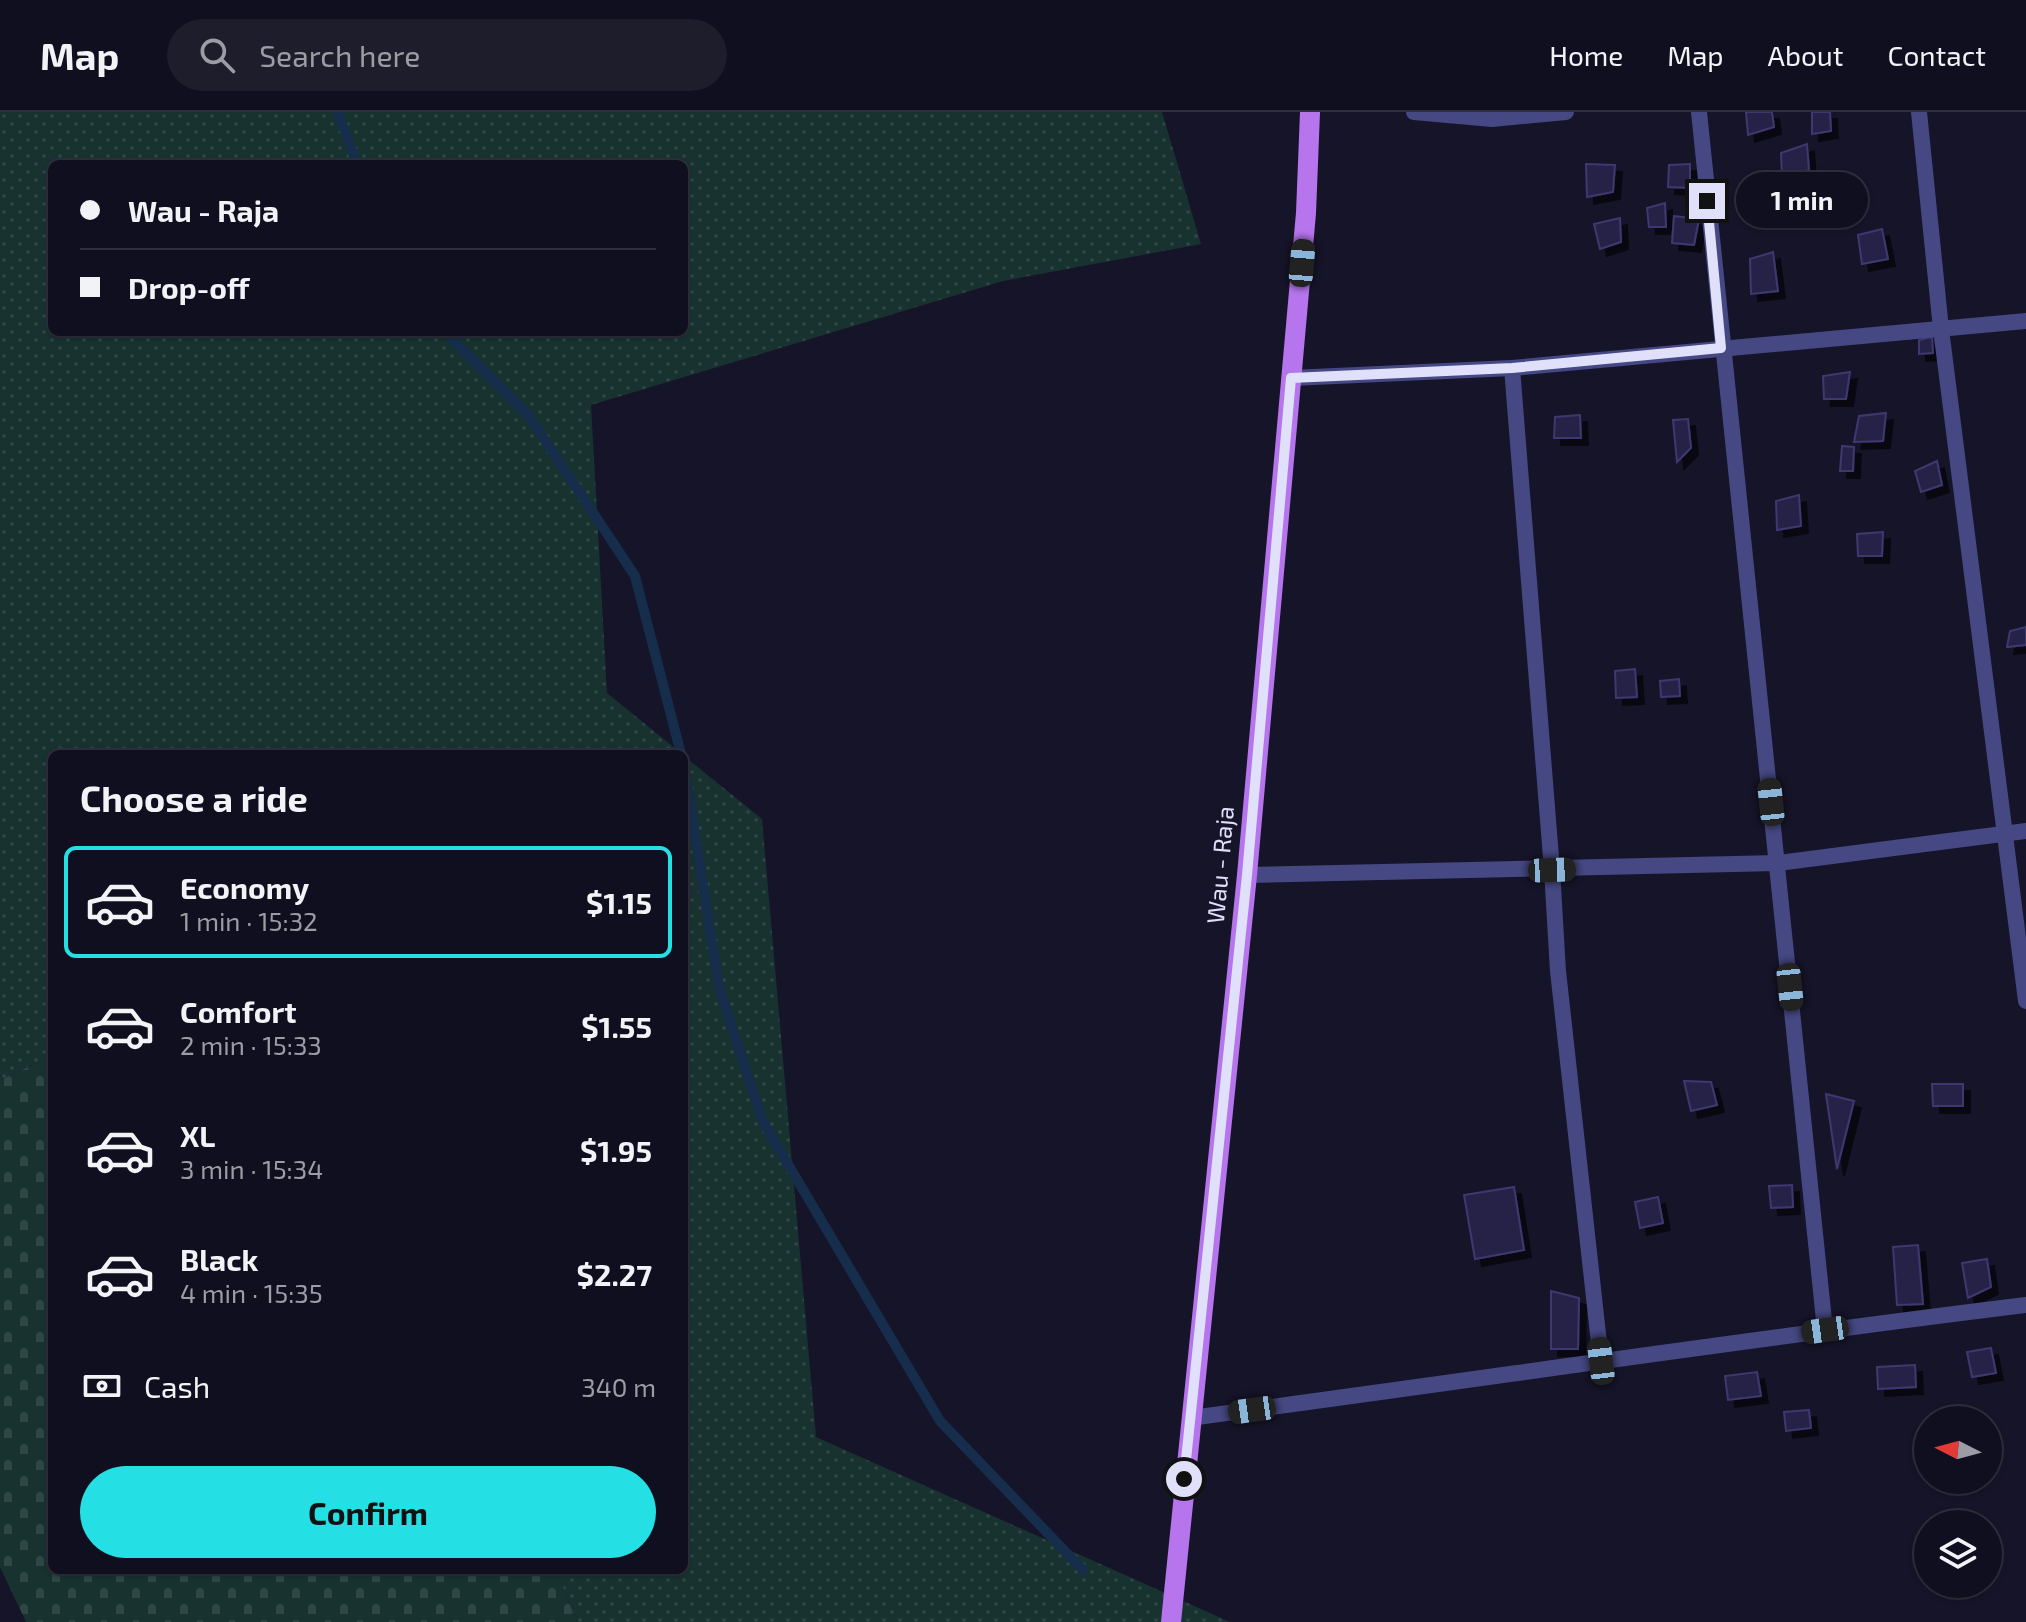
<!DOCTYPE html>
<meta charset="utf-8">
<style>
body{margin:0;font-family:"Exo 2",sans-serif;background:#1e1d2c;color:#f1f3f6;height:100vh;display:flex;flex-direction:column;font-size:30px;white-space:nowrap}
*{box-sizing:border-box;margin:0}
p{font-size:26px;color:#9c9ca4}
.icon{flex:none;width:44px;height:44px;fill:none;stroke:currentColor;stroke-width:2;stroke-linecap:round;stroke-linejoin:round}
.map{position:relative;flex:1;overflow:hidden}
.panel{position:absolute;left:48px;top:638px;width:640px;height:824px;display:flex;flex-direction:column;background:#100f1f;border-radius:12px;box-shadow:0 2px 6px #0004,0 0 0 2px #302f3d}
.panel>*{flex:none}
.guide{position:absolute;left:48px;top:48px;width:640px;height:176px;border-radius:12px;box-shadow:0 2px 6px #0004,0 0 0 2px #302f3d;display:grid;align-content:center;height:176px;padding:0 32px;background:#100f1f}
.needle{width:52px;rotate:276deg}
.controls{position:absolute;left:1914px;top:1294px;display:grid;gap:16px}
.controls a{display:grid;place-items:center;width:88px;height:88px;border-radius:50%;background:#100f1f;box-shadow:0 2px 6px #0004,0 0 0 2px #302f3d;font-size:40px}
.end{position:absolute;width:36px;height:36px;margin:-18px;border:10px solid #e1e0fb;background:#111;box-shadow:0 0 0 4px #111}
.from{border-radius:50%}
.bubble{position:absolute;height:56px;border-radius:28px;background:#100f1f;box-shadow:0 2px 6px #0004,0 0 0 2px #302f3d;font-size:26px;font-weight:700;line-height:56px;text-align:center}
.car{position:absolute;width:24px;height:48px;margin:-24px -12px;border-radius:10px;box-shadow:0 0 6px 2px #0007;background:linear-gradient(#222 24%,#8ab4d8 0 40%,#222 0 76%,#8ab4d8 0 86%,#222 0)}
.guide b{display:flex;align-items:center;gap:28px;height:76px;font-size:30px}
.guide b+b{border-top:2px solid #302f3d}
.guide i{width:20px;height:20px;background:#f1f3f6}
ul{padding:0;list-style:none}
li{display:flex;align-items:center;gap:24px;height:112px;margin:0 16px 12px;padding:0 16px;border:4px solid transparent;border-radius:12px}
li div{flex:1}
li b{display:block;font-size:30px}
li em{font-style:normal;font-weight:700}
li.on{border-color:#24dfe3}
li>.icon{width:72px;height:72px;stroke-width:1.5}
h2{padding:0 32px;font-size:36px;line-height:96px}
.pay{display:flex;align-items:center;gap:20px;height:88px;padding:0 32px;font-size:30px}
.pay p{margin-inline-start:auto}
.button{display:flex;gap:16px;margin-top:auto;padding:16px 32px}
.button a{flex:1;height:92px;border-radius:48px;background:#24dfe3;color:#111;font-size:32px;font-weight:700;line-height:92px;text-align:center}
header{display:flex;align-items:center;gap:48px;box-sizing:border-box;height:112px;padding:0 40px;background:#100f1f;border-bottom:2px solid #302f3d}
header strong{font-size:38px}
nav{display:flex;gap:44px;margin-inline-start:auto;font-size:28px}
.search{width:560px;height:72px;background:#1e1d2c;display:flex;align-items:center;gap:20px;box-sizing:border-box;padding:0 28px;border-radius:44px;color:#9c9ca4;font-size:30px}
.map>svg:first-child{display:block}
.grass{fill:url(#grass-dots);fill-rule:evenodd}
.cemetery{fill:url(#cemetery-stones)}
.lines{fill:none;stroke-linecap:round;stroke-linejoin:round}
.stream{stroke:#162e4b;stroke-width:10}
.building{fill:#272347;stroke:#3e3870;stroke-width:2;filter:url(#shadow)}
.street{stroke:#454882;stroke-width:16}
.primary{stroke:#b675ed;stroke-width:20}
.route{stroke:#e1e0fb;stroke-width:10}
.labels{text-anchor:middle;stroke-width:6;stroke-linejoin:round;paint-order:stroke}
.street-label{font-size:24px;fill:#e1e0fb;stroke:#161429}
</style>
<header>
<strong>Map</strong>
<div class="search"><svg class="icon" aria-label="search" viewBox="0 0 24 24"><circle cx="10" cy="10" r="6"/><path d="M15 15l6 6"/></svg>Search here</div>
<nav><a>Home</a><a>Map</a><a>About</a><a>Contact</a></nav>
</header>
<div class="map">
<svg width="2026" height="1510" viewBox="0 0 2026 1510">
<defs>
<pattern id="grass-dots" width="8" height="8" patternUnits="userSpaceOnUse" patternTransform="scale(2)"><rect width="8" height="8" fill="#18322f"/><path d="M2 2h.1M6 6h.1" fill="none" stroke="#2e4644" stroke-width="1.8" stroke-linecap="round"/></pattern>
<pattern id="cemetery-stones" width="16" height="16" patternUnits="userSpaceOnUse" patternTransform="scale(2)"><rect width="16" height="16" fill="#18322f"/><path d="M2 7V4a2 2 0 0 1 4 0v3zM10 15v-3a2 2 0 0 1 4 0v3z" fill="#2e4644"/></pattern>
<filter id="shadow"><feDropShadow dx="7" dy="7" stdDeviation="0" flood-color="#0009"/></filter>
</defs>
<rect width="100%" height="100%" fill="#161429"/>
<!-- grass -->
<g class="grass">
<path d="M0 0H1162L1201 132 1003 169 591 293 607 581 682 642H52V944L0 968ZM52 52H684V220H52Z"/>
<polygon points="684,644 762,707 816,1325 1230,1510 577,1510 556,1458 684,1458"/>
</g>
<!-- cemetery -->
<polygon class="cemetery" points="52,944 52,1458 556,1458 577,1510 26,1510 0,1455 0,968"/>
<g class="lines">
<!-- stream -->
<g class="stream">
<polyline points="338,0 357,52"/>
<polyline points="445,220 529,304 635,464 681,642"/>
<polyline points="684,653 719,875 763,1010 940,1309 1083,1458"/>
</g>
</g>
<!-- building -->
<g class="building">
<polygon points="1746,0 1772,0 1774,15 1748,23"/>
<polygon points="1812,0 1830,0 1831,19 1812,22"/>
<polygon points="1807,32 1809,58 1782,66 1781,41"/>
<polygon points="1586,52 1615,53 1613,80 1587,85"/>
<polygon points="1690,52 1690,76 1668,75 1669,53"/>
<polygon points="1665,91 1666,115 1649,115 1647,96"/>
<polygon points="1674,104 1699,107 1694,133 1672,131"/>
<polygon points="1620,106 1621,130 1600,137 1594,112"/>
<polygon points="1882,117 1888,147 1862,152 1858,123"/>
<polygon points="1773,140 1778,179 1751,182 1750,147"/>
<polygon points="1932,225 1933,241 1919,242 1919,228"/>
<polygon points="1850,260 1846,287 1824,287 1823,264"/>
<polygon points="1886,301 1883,329 1854,330 1859,304"/>
<polygon points="1580,303 1581,326 1554,326 1555,305"/>
<polygon points="1688,307 1691,336 1677,350 1673,308"/>
<polygon points="1842,334 1854,335 1853,359 1840,359"/>
<polygon points="1937,349 1942,373 1921,380 1915,359"/>
<polygon points="1799,383 1801,414 1777,418 1776,389"/>
<polygon points="1883,420 1882,444 1858,444 1857,422"/>
<polygon points="2026,515 2026,533 2007,535 2010,519"/>
<polygon points="1635,557 1637,585 1616,586 1615,559"/>
<polygon points="1679,567 1680,584 1661,585 1660,569"/>
<polygon points="1684,969 1711,970 1717,993 1691,999"/>
<polygon points="1932,972 1963,972 1963,994 1933,994"/>
<polygon points="1826,982 1854,989 1837,1057"/>
<polygon points="1792,1073 1793,1095 1771,1096 1769,1074"/>
<polygon points="1514,1075 1524,1138 1475,1147 1464,1083"/>
<polygon points="1658,1085 1663,1111 1640,1116 1635,1090"/>
<polygon points="1918,1133 1923,1192 1897,1193 1893,1135"/>
<polygon points="1987,1147 1991,1175 1968,1186 1962,1151"/>
<polygon points="1551,1179 1579,1186 1578,1237 1551,1237"/>
<polygon points="1991,1236 1996,1261 1972,1265 1967,1240"/>
<polygon points="1915,1253 1916,1275 1878,1277 1877,1255"/>
<polygon points="1757,1260 1761,1284 1728,1288 1725,1264"/>
<polygon points="1809,1298 1811,1316 1786,1319 1784,1300"/>
</g>
<g class="lines">
<!-- street -->
<g class="street">
<polyline points="1414,0 1492,7 1566,0"/>
<polyline points="1699,0 1825,1218"/>
<polyline points="1919,0 1941,217 2026,889"/>
<polyline points="1512,256 1552,758 1558,859 1601,1249"/>
<polyline points="1291,266 1512,256 2026,209"/>
<polyline points="1247,763 1778,751 2026,719"/>
<path d="M1190 1306C1469 1269 1747 1227 2026 1193"/>
</g>
<!-- primary -->
<polyline class="primary" points="1171,1510 1247,763 1306,101 1310,0"/>
</g>
<g class="lines">
<!-- route -->
<polyline class="route" points="1184,1367 1247,763 1291,266 1512,256 1721,236 1707,89"/>
</g>
<g class="labels">
<!-- street labels -->
<g class="street-label">
<text transform="translate(1221 753) rotate(-85)" y="8">Wau - Raja</text>
</g>
</g>
</svg>
<div class="controls">
<a><svg class="needle" viewBox="-14 -14 28 28"><path d="M0-13l5 13h-10z" fill="#e53935"/><path d="M0 13l5-13h-10z" fill="#9c9ca4"/></svg></a>
<a><svg class="icon" aria-label="layers" viewBox="0 0 24 24"><path d="M12 4l9 5-9 5-9-5zM3 14l9 5 9-5"/></svg></a>
</div>
<i class="end from" style="left:1184px;top:1367px"></i>
<i class="end" style="left:1707px;top:89px"></i>
<div class="bubble" style="left:1736px;top:60px;width:132px">1 min</div>
<i class="car" style="left:1302px;top:151px;rotate:5deg"></i>
<i class="car" style="left:1771px;top:690px;rotate:354deg"></i>
<i class="car" style="left:1552px;top:758px;rotate:88deg"></i>
<i class="car" style="left:1790px;top:875px;rotate:174deg"></i>
<i class="car" style="left:1825px;top:1218px;rotate:262deg"></i>
<i class="car" style="left:1601px;top:1249px;rotate:353deg"></i>
<i class="car" style="left:1252px;top:1298px;rotate:262deg"></i>
<div class="guide">
<b><i class="from"></i>Wau - Raja</b>
<b><i></i>Drop-off</b>
</div>
<section class="panel">
<h2>Choose a ride</h2>
<ul>
<li class="on"><svg class="icon" aria-label="car" viewBox="0 0 24 24"><path d="M5 17H2v-5l4-1 3-4h7l3 4 3 1v5h-3M9 17h6M6 11h13"/><circle cx="7" cy="17" r="2"/><circle cx="17" cy="17" r="2"/></svg><div><b>Economy</b><p>1 min · 15:32</p></div><em>$1.15</em></li>
<li><svg class="icon" aria-label="car" viewBox="0 0 24 24"><path d="M5 17H2v-5l4-1 3-4h7l3 4 3 1v5h-3M9 17h6M6 11h13"/><circle cx="7" cy="17" r="2"/><circle cx="17" cy="17" r="2"/></svg><div><b>Comfort</b><p>2 min · 15:33</p></div><em>$1.55</em></li>
<li><svg class="icon" aria-label="car" viewBox="0 0 24 24"><path d="M5 17H2v-5l4-1 3-4h7l3 4 3 1v5h-3M9 17h6M6 11h13"/><circle cx="7" cy="17" r="2"/><circle cx="17" cy="17" r="2"/></svg><div><b>XL</b><p>3 min · 15:34</p></div><em>$1.95</em></li>
<li><svg class="icon" aria-label="car" viewBox="0 0 24 24"><path d="M5 17H2v-5l4-1 3-4h7l3 4 3 1v5h-3M9 17h6M6 11h13"/><circle cx="7" cy="17" r="2"/><circle cx="17" cy="17" r="2"/></svg><div><b>Black</b><p>4 min · 15:35</p></div><em>$2.27</em></li>
</ul>
<div class="pay"><svg class="icon" aria-label="cash" viewBox="0 0 24 24"><path d="M3 7h18v10H3z"/><circle cx="12" cy="12" r="2"/></svg>Cash<p>340 m</p></div>
<div class="button"><a>Confirm</a></div>
</section>
</div>
